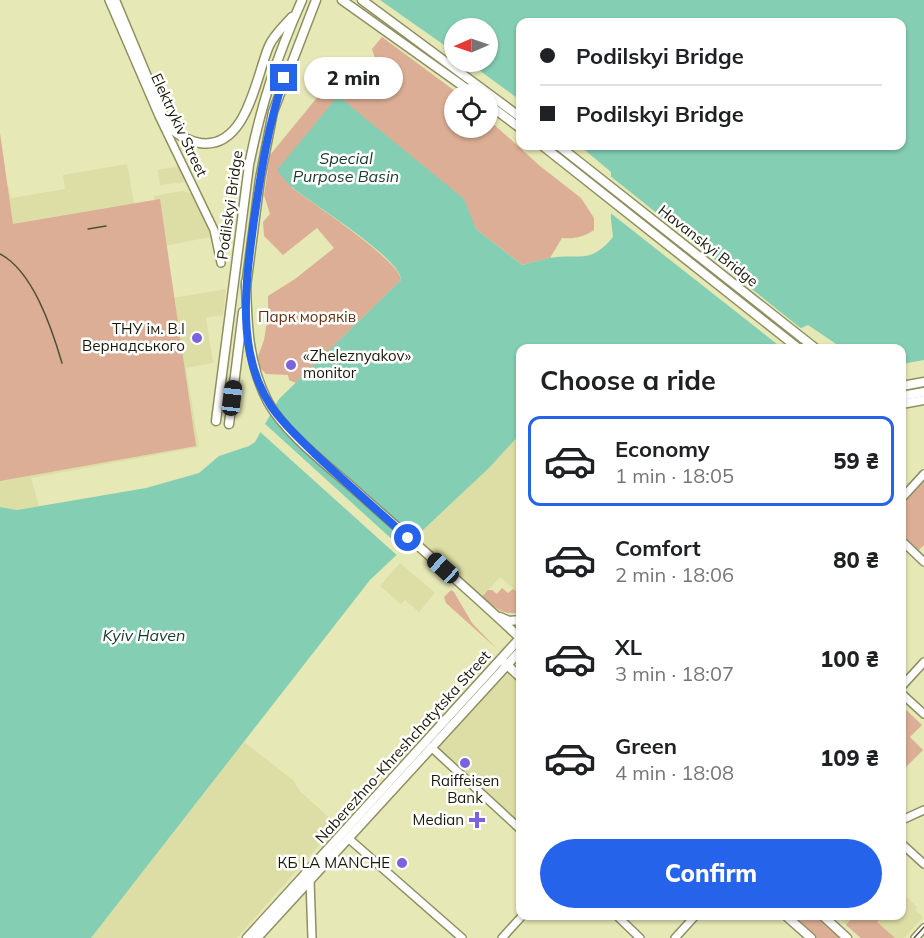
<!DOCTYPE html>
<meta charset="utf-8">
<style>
body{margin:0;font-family:Mulish,sans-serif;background:#f6f6f6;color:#202124;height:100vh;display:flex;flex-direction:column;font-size:22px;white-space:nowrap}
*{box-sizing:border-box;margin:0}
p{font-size:20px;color:#757577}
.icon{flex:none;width:33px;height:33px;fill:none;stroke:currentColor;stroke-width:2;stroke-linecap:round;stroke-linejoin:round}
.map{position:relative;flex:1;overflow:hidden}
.drawer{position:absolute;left:516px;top:344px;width:390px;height:576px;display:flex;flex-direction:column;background:#fff;border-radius:12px;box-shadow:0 2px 4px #0004}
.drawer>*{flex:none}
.hud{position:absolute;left:516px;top:18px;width:390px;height:132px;border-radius:12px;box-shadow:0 2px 4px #0004;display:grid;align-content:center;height:132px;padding:0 24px;background:#fff}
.needle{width:39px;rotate:268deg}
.buttons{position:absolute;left:444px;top:18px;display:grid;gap:12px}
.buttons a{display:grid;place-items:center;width:54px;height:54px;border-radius:50%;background:#fff;box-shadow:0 2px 4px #0004;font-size:30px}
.end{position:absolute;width:27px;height:27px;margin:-14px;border:8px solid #2563eb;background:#fff;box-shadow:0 0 0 3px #fff}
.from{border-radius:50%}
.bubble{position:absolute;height:42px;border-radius:21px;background:#fff;box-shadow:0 2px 4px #0004;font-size:20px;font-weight:800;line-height:42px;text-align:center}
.car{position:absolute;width:18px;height:36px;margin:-18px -9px;border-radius:8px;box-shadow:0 0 4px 2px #0007;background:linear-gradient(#222 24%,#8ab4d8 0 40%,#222 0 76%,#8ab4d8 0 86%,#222 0)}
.hud b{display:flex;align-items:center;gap:21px;height:57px;font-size:22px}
.hud b+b{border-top:2px solid #e0e0e0}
.hud i{width:15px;height:15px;background:#202124}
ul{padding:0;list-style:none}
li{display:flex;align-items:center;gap:18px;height:90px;margin:0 12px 9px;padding:0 12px;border:3px solid transparent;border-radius:12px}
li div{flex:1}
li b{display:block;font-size:22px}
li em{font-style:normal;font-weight:800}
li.active{border-color:#2563eb}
li>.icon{width:54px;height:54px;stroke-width:1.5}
h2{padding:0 24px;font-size:27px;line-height:72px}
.primary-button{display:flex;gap:12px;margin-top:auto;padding:12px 24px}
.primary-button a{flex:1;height:69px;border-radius:36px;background:#2563eb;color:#fff;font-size:24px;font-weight:800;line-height:69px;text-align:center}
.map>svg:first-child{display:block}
.built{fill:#dddea5}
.green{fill:#dcae95}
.water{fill:#84cfb3}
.pier{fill:#e6e8b6}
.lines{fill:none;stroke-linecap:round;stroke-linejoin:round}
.minor-casing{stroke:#8f9062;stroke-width:10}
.major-casing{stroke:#8f9062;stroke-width:11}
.minor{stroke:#fff;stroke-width:7}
.major{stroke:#fff;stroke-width:8}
.tram{stroke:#505136;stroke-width:1.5}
.rail{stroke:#505136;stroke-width:1.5}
.route{stroke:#2563eb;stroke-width:8}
.poi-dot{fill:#7c63de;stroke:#fff;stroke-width:2}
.labels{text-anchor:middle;stroke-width:5;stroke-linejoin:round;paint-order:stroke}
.street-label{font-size:15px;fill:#1a1a08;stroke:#fff}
.park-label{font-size:15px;fill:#662f0a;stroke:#fff}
.poi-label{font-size:15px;fill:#1a1a08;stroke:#fff;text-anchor:end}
.water-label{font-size:16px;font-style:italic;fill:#17392e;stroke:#fff}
</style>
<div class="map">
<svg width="924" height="938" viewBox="0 0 924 938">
<rect width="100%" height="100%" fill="#e6e8b6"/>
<!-- built -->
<g class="built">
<polygon points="127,164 135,208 155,204 154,196 182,191 193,194 211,237 164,246 173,298 226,289 223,315 206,318 213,363 186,368 199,447 31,478 39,506 17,510 0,507 0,189 9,187 11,198 65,189 63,175"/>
<polygon points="181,166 185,179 184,182 160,185 158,170"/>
<polygon points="520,434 520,595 500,577 482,597 415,538 490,467"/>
<polygon points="400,563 435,593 419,612 405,600 401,604 380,586"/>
<polygon points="508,673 520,682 520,826 435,747"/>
<polygon points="244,742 293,780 299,790 337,825 237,938 91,938"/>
<polygon points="902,888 904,890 902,892 917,907 915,910 923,917 904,938 861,938 843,922 849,915 902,915"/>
</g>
<!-- green -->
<g class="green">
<path d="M382 37 459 94H454V128H488V119L540 166 581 198 594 218V230C584 237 574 239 562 238L550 258 522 265 476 229 471 220 291 187C310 202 400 260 401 280L296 383 289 380 288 375 266 374 258 366 257 359 264 340 268 315V296L295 279 334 248 317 228 283 255 264 236 263 222 270 214 264 195 270 155 329 83C339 78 348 81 359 83L376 61 372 49Z"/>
<polygon points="0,133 13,224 160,199 196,446 0,481"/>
<polygon points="924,476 924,545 918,551 902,537 902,500"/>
<path d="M502 588 508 593 513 589 520 595V612C504 617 494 606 482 597L488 590H492L497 594Z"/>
<polygon points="451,590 454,592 472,623 496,648 446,603 444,597"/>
<polygon points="902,706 922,725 910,737 923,750 902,771"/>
<polygon points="792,915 814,915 840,938 817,938"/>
<polygon points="855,915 873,915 879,920 877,922 895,938 861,938 846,925"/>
</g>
<!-- water -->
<path class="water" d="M380 0H924V360L902 364V348H842L808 325C798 329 783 337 781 348H520V434L490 467 370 580 91 938H0V507L17 510 146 488 199 473 219 456 249 446 255 442 279 399 401 280C401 258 312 204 293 188 287 183 282 176 277 170L338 96 464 199 476 229 522 265C531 263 540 260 549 258 580 253 590 265 613 237L611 220V172L580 146H902V22H520V100L468 62H488V28H454V52Z"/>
<!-- pier -->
<g class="pier">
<polygon points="609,175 803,330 790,339 782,348 608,211"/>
<polygon points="263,422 406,552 400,558 259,431"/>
</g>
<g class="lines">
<!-- minor casing -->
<g class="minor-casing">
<g id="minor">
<polyline points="109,0 159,116 214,230 221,263"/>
<polyline points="902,498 924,474"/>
<polyline points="902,541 924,562"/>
<polyline points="902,686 924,662"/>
<polyline points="902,694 924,714"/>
<polyline points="431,747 520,829"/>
<polyline points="902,820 924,810"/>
<polyline points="348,838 462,938"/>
<polyline points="902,844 924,864"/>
<polyline points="310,880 312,938"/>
<polyline points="616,915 640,938"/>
<polyline points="502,938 523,915"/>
<polyline points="675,938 696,915"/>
<polyline points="915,938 924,928"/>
</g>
</g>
<!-- major casing -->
<g class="major-casing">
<g id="major">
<path d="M115 0 166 122C174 134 186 140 200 143 247 150 256 76 269 46 274 35 284 26 292 17"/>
<polyline points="342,0 474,94"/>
<polyline points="362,0 520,117"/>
<polyline points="488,104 520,128"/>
<polyline points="543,146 798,348"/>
<polyline points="559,146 815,348"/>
<path d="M246 282C247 324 248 364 268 402 285 433 327 465 354 489 410 539 466 587 520 638"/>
<polyline points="246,287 260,179 273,112 316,0"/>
<polyline points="902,386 924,382"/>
<polyline points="902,396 924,392"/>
<polyline points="902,404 924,400"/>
<path d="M216 421 249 165C261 105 277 56 302 0"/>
<polyline points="229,424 243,312"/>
<polyline points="500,617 509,621 520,620"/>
<polyline points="505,663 520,677"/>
<polyline points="785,915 811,938"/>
<polyline points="822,915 847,938"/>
<polyline points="247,938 520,638"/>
<polyline points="257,938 520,651"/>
</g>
</g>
<!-- minor -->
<use href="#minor" class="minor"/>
<!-- major -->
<use href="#major" class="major"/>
<!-- tram -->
<polyline class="tram" points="914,938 924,927"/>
<!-- rail -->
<g class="rail">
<polyline points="88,229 106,226"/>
<path d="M0 254C33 271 52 329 62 363"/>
</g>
</g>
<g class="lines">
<!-- route -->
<path class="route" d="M284 78C268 125 261 172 254 220 246 280 235 352 271 406 283 424 299 438 314 453 345 482 377 510 408 538"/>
</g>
<!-- markers -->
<g class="poi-dot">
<circle cx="197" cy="338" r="6"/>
<circle cx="291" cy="365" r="6"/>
<circle cx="465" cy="763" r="6"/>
<path d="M474 811h6v6h6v6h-6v6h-6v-6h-6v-6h6z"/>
<circle cx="402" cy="863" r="6"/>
</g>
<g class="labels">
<!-- street labels -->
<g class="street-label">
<text transform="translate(179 125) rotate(65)" y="5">Elektrykiv Street</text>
<text transform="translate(230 205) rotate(-82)" y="5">Podilskyi Bridge</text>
<text transform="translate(708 246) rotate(38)" y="5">Havanskyi Bridge</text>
<text transform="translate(403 747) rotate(-48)" y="5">Naberezhno-Khreshchatytska Street</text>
</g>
<!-- park labels -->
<g class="park-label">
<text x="307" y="322">Парк моряків</text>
</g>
<!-- poi labels -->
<g class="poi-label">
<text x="185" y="334">ТНУ ім. В.І<tspan x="185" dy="17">Вернадського</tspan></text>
<text x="303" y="361" text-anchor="start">«Zheleznyakov»<tspan x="303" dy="17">monitor</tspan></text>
<text x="465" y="786" text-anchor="middle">Raiffeisen<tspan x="465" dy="17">Bank</tspan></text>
<text x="464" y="825">Median</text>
<text x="390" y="868">КБ LA MANCHE</text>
</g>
<!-- water labels -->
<g class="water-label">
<text x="346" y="164">Special<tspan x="346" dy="18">Purpose Basin</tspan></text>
<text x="144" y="641">Kyiv Haven</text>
</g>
</g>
</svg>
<div class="buttons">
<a><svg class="needle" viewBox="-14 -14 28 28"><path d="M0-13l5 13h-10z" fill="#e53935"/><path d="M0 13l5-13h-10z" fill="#757577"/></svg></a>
<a><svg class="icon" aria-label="locate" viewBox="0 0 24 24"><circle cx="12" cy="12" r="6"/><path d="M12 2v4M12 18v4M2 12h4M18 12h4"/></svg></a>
</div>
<i class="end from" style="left:408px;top:538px"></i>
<i class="end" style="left:284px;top:78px"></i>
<div class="bubble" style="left:304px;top:57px;width:99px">2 min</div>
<i class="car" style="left:232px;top:398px;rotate:7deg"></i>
<i class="car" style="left:443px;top:568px;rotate:312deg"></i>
<div class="hud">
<b><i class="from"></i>Podilskyi Bridge</b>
<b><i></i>Podilskyi Bridge</b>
</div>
<section class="drawer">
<h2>Choose a ride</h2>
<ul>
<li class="active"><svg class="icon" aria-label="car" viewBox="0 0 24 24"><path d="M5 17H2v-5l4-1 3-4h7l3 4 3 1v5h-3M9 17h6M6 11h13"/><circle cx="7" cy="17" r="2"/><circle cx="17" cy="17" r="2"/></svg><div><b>Economy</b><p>1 min · 18:05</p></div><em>59 ₴</em></li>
<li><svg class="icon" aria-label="car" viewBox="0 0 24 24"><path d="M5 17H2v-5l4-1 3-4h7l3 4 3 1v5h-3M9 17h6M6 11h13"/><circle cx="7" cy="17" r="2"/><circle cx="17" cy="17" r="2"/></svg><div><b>Comfort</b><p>2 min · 18:06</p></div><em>80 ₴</em></li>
<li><svg class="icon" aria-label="car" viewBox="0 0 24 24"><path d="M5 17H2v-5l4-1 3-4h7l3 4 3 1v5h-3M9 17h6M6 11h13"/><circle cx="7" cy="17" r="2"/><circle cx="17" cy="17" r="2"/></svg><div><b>XL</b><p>3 min · 18:07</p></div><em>100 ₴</em></li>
<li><svg class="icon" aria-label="car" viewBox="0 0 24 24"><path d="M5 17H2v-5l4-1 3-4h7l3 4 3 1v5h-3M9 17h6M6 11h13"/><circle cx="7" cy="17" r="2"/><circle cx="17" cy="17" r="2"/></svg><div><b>Green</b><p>4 min · 18:08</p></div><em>109 ₴</em></li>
</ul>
<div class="primary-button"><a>Confirm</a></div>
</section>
</div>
